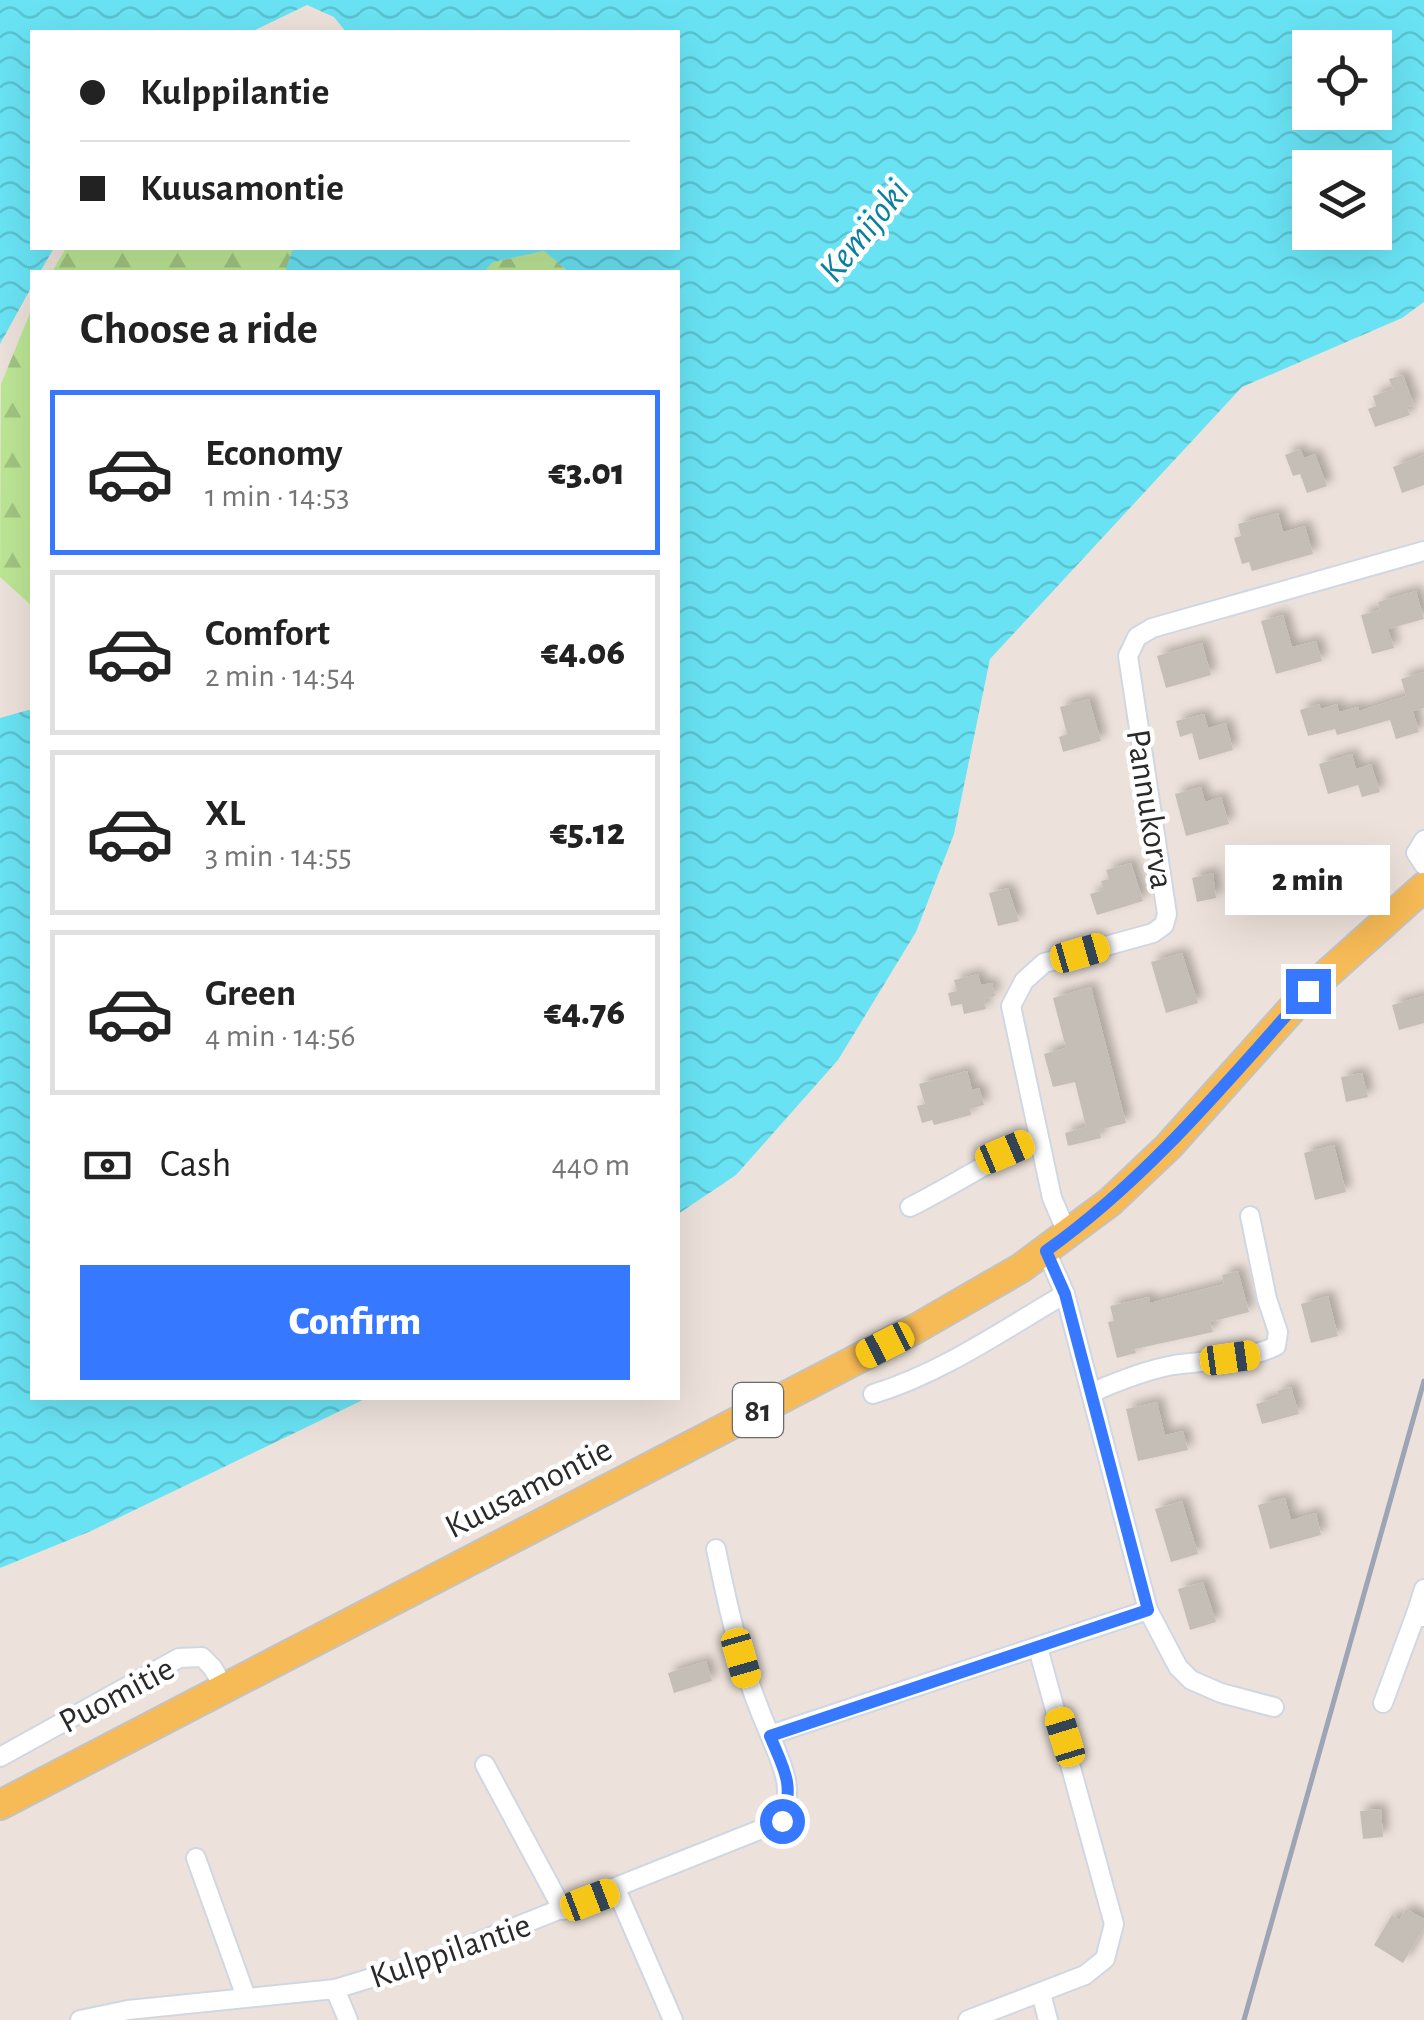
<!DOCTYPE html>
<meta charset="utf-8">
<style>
body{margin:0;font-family:"Alegreya Sans",sans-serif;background:#f2f2f2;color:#222;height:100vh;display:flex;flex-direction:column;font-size:38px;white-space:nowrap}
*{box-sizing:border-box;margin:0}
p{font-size:32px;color:#767676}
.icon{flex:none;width:55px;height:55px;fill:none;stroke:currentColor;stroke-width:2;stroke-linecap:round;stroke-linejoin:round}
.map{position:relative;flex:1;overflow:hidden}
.panel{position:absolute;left:30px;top:270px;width:650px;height:1130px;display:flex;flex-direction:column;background:#fff;border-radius:0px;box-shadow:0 10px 40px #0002}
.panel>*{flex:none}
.top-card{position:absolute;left:30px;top:30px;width:650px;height:220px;border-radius:0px;box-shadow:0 10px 40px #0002;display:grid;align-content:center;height:220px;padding:0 50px;background:#fff}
.fabs{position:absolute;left:1292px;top:30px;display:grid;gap:20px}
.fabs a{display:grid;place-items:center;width:100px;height:100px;border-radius:0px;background:#fff;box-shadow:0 10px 40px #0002;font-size:50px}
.end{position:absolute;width:45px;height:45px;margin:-22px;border:12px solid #3678ff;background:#fff;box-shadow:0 0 0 5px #fff}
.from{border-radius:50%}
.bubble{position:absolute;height:70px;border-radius:0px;background:#fff;box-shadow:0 10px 40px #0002;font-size:32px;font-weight:800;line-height:70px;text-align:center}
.car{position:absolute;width:30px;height:60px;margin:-30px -15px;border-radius:12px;box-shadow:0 0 8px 2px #0007;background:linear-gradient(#f5c518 24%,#345 0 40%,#f5c518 0 76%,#345 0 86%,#f5c518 0)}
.top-card b{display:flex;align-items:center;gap:35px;height:95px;font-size:38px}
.top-card b+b{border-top:2px solid #e0e0e0}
.top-card i{width:25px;height:25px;background:#222}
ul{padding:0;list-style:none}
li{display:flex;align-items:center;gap:30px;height:165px;margin:0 20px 15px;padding:0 30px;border:5px solid #e0e0e0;border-radius:0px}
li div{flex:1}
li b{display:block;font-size:38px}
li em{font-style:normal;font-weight:800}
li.active{border-color:#3678ff}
li>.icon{width:90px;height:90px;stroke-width:1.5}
h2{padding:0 50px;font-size:45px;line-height:120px}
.pay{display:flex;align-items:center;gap:25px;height:110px;padding:0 50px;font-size:38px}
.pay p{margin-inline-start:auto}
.action{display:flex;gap:20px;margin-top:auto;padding:20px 50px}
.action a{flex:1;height:115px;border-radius:0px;background:#3678ff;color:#fff;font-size:40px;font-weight:800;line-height:115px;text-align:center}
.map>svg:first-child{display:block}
.forest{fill:url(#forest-firs)}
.water{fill:url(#water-waves);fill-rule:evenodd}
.building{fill:#c4beb7;filter:url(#shadow)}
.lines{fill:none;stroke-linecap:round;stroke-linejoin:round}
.street-casing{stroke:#d0d7e3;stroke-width:22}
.primary-casing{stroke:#c3c3c3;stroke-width:32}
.street{stroke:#fff;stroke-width:18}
.primary{stroke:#f6ba56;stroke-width:28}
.rail{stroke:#9da4b5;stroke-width:5}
.route{stroke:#3678ff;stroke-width:12}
.labels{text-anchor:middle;stroke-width:9;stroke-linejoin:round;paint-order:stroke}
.shield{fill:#fff;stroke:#6a6a6a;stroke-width:2.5}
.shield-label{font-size:32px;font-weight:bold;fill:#2a2a2a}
.street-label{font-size:35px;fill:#2a2a2a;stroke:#fff}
.water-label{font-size:38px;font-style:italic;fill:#0881a0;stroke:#fff}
</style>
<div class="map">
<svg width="1424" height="2020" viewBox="0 0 1424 2020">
<defs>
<pattern id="forest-firs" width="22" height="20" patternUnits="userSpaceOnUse" patternTransform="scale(2.5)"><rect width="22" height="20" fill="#bce695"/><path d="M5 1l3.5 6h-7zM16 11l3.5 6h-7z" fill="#a2c581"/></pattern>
<pattern id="water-waves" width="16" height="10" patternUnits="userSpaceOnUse" patternTransform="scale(2.5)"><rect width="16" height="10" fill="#69e3f4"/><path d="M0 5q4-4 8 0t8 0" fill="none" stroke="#5bc3d1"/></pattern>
<filter id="shadow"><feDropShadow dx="6" dy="-6" stdDeviation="5" flood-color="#0004"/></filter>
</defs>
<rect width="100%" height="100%" fill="#ede2db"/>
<!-- forest -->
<g class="forest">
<polygon points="66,248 294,248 288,272 52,272"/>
<polygon points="544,251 569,272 484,272 493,262"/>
<polygon points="32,308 32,606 0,577 1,384"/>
</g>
<!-- water -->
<g class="water">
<path d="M0 0H1424V302L1402 318 1242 387 990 659 954 834 916 932 838 1060 736 1175 678 1214V272H569L544 251 493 262 484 272H285L293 248H678V32H346L334 17 307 5 251 32H32V248H54L40 272H32V286L0 344ZM1310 48H1375V112H1310ZM1310 168H1375V232H1310Z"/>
<polygon points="32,709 32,1398 367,1398 91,1531 0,1568 0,718"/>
</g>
<!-- building -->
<g class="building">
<polygon points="1403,375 1414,405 1407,407 1410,415 1375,427 1368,409 1376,406 1373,396 1393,389 1389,379"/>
<polygon points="1300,449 1304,458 1315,454 1327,486 1307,493 1300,474 1293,476 1285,455"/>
<polygon points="1424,455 1424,485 1402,493 1393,467"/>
<polygon points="1278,513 1283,532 1305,526 1313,554 1252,571 1249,562 1242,564 1234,538 1241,536 1238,524"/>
<polygon points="1416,591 1424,619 1388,629 1394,648 1372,654 1361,615 1380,610 1378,602"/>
<polygon points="1283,615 1292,647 1316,641 1322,661 1276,674 1261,621"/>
<polygon points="1202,643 1211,675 1166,688 1157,656"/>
<polygon points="1424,672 1424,708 1413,711 1419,732 1396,739 1390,720 1337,735 1335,729 1308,736 1300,710 1319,704 1321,709 1337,704 1339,712 1358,707 1359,711 1406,696 1401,679"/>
<polygon points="1089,699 1101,741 1063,752 1059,737 1067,734 1060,707"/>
<polygon points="1204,714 1208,728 1226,723 1233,750 1199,760 1192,733 1180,737 1176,721"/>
<polygon points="1352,754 1356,769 1371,764 1380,792 1362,797 1358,785 1328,794 1319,764"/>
<polygon points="1201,787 1205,802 1221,797 1229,824 1186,836 1175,794"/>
<polygon points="1131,863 1143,901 1097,915 1090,894 1104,890 1101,881 1109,879 1106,870"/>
<polygon points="1213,873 1216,898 1197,902 1192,878"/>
<polygon points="1008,888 1019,921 998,926 989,893"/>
<polygon points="1182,953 1198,1003 1166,1013 1151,962"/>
<polygon points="978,974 981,985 992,983 995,996 984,999 986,1009 964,1014 962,1004 951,1006 948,993 957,991 954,980"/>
<polygon points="1091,987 1126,1123 1099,1130 1101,1138 1068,1146 1065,1133 1086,1127 1075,1082 1053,1087 1044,1054 1066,1048 1053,998"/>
<polygon points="1424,996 1424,1023 1399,1030 1392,1005"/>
<polygon points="967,1071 972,1090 979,1088 984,1105 970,1109 971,1115 934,1125 932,1120 922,1123 917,1106 925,1104 919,1084"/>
<polygon points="1362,1073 1368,1097 1346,1102 1341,1077"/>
<polygon points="1334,1145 1346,1192 1315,1200 1304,1153"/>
<polygon points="1238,1271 1249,1312 1210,1322 1213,1332 1135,1349 1136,1353 1117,1358 1108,1322 1114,1321 1110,1306 1149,1297 1150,1303 1224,1284 1222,1275"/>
<polygon points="1328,1296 1338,1336 1311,1343 1301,1304"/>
<polygon points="1291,1387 1299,1414 1262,1424 1256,1404 1279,1397 1277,1391"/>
<polygon points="1157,1402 1165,1435 1183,1431 1188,1450 1138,1461 1126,1409"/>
<polygon points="1285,1498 1291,1520 1316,1513 1321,1535 1270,1549 1258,1505"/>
<polygon points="1182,1501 1198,1554 1171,1562 1155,1509"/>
<polygon points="1203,1582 1216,1622 1190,1630 1178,1589"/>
<polygon points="706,1661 712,1681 674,1693 668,1673"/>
<polygon points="1381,1809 1383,1837 1363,1839 1360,1811"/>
<polygon points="1406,1909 1424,1919 1424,1928 1403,1963 1374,1945 1392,1915 1399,1920"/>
</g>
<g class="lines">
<!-- street casing -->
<g class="street-casing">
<g id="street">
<polyline points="1424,840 1416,853 1424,865"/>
<path d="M910 1207C954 1185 994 1158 1038 1138"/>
<polyline points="1068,1235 1052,1198 1011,1006 1024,981 1044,963 1153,933 1164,925 1167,914 1128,656 1137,637 1152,628 1424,551"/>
<polyline points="1046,1251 1065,1294 1148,1610 1178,1667 1191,1680 1221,1693 1274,1707"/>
<path d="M1091 1393C1118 1381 1145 1370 1174 1365 1208 1360 1245 1361 1276 1346L1278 1332 1267 1299 1250 1216"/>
<path d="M873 1394C942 1373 1003 1330 1065 1294"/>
<path d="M716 1549C729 1613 743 1675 770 1735"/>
<polyline points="1416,1614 1424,1589"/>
<polyline points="1383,1703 1416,1614 1424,1617"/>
<polyline points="0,1757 179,1658 202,1657 212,1667 224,1687"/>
<polyline points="485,1765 563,1910"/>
<polyline points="196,1858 246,1997"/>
<polyline points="616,1889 673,2020"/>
<polyline points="335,1989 348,2020"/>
<polyline points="1041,1993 1048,2020"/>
<path d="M80 2020 128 2010 335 1989 440 1957 782 1821C794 1786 783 1768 770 1735L1148 1610"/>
<polyline points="968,2020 1085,1975 1105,1959 1114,1924 1038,1648"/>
</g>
</g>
<!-- primary casing -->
<g class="primary-casing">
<polyline id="primary" points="0,1805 917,1328 1021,1268 1110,1202 1169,1146 1308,991 1424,887"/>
</g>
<!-- street -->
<use href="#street" class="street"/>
<!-- primary -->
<use href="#primary" class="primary"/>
<!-- rail -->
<polyline class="rail" points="1244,2020 1424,1381"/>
</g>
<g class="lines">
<!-- route -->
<path class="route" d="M782 1821C795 1784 784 1770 770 1736L1148 1610 1065 1294 1046 1251C1147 1179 1226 1083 1308 991"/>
</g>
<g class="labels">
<!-- shield labels -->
<rect class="shield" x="733" y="1383" width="50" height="54" rx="8"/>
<g class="shield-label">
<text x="758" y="1421">81</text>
</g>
<!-- street labels -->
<g class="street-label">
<text transform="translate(1151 809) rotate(81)" y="12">Pannukorva</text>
<text transform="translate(528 1487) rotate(-27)" y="12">Kuusamontie</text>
<text transform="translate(116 1694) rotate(-28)" y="12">Puomitie</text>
<text transform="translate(450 1950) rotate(-19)" y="12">Kulppilantie</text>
</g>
<!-- water labels -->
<g class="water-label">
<text transform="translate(863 230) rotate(-51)" y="13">Kemijoki</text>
</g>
</g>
</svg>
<div class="fabs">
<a><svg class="icon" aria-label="locate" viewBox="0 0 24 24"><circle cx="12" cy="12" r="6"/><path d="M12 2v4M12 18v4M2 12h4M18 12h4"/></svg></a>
<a><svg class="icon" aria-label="layers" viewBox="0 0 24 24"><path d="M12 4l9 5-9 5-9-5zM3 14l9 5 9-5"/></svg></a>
</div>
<i class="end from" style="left:782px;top:1821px"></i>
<i class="end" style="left:1308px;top:991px"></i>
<div class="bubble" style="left:1225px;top:845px;width:165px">2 min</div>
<i class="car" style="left:1080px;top:953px;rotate:74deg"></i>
<i class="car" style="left:1005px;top:1152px;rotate:67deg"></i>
<i class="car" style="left:885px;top:1345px;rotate:243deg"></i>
<i class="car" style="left:1230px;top:1358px;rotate:82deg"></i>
<i class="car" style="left:741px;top:1658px;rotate:164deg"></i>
<i class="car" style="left:1065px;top:1737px;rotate:343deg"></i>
<i class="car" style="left:590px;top:1900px;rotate:69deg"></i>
<div class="top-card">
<b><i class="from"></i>Kulppilantie</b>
<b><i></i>Kuusamontie</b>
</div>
<section class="panel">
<h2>Choose a ride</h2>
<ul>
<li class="active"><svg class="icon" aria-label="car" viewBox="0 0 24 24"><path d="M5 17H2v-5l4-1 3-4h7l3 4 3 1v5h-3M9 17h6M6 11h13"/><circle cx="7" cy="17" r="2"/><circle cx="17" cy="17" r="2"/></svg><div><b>Economy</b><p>1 min · 14:53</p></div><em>€3.01</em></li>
<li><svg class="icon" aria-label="car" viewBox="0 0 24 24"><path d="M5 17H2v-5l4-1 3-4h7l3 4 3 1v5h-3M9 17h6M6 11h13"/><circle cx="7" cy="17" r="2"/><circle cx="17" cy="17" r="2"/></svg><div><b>Comfort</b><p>2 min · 14:54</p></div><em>€4.06</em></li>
<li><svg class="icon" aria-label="car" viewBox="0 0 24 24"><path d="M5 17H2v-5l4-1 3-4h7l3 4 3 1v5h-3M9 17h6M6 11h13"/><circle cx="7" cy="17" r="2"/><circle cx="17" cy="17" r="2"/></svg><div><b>XL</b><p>3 min · 14:55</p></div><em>€5.12</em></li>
<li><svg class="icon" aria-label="car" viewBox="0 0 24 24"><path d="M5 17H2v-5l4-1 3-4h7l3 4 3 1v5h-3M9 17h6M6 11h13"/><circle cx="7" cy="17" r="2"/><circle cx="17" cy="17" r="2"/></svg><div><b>Green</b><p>4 min · 14:56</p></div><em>€4.76</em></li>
</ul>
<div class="pay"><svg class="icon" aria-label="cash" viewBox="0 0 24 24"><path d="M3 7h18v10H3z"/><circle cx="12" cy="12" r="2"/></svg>Cash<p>440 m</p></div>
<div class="action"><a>Confirm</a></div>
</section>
</div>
